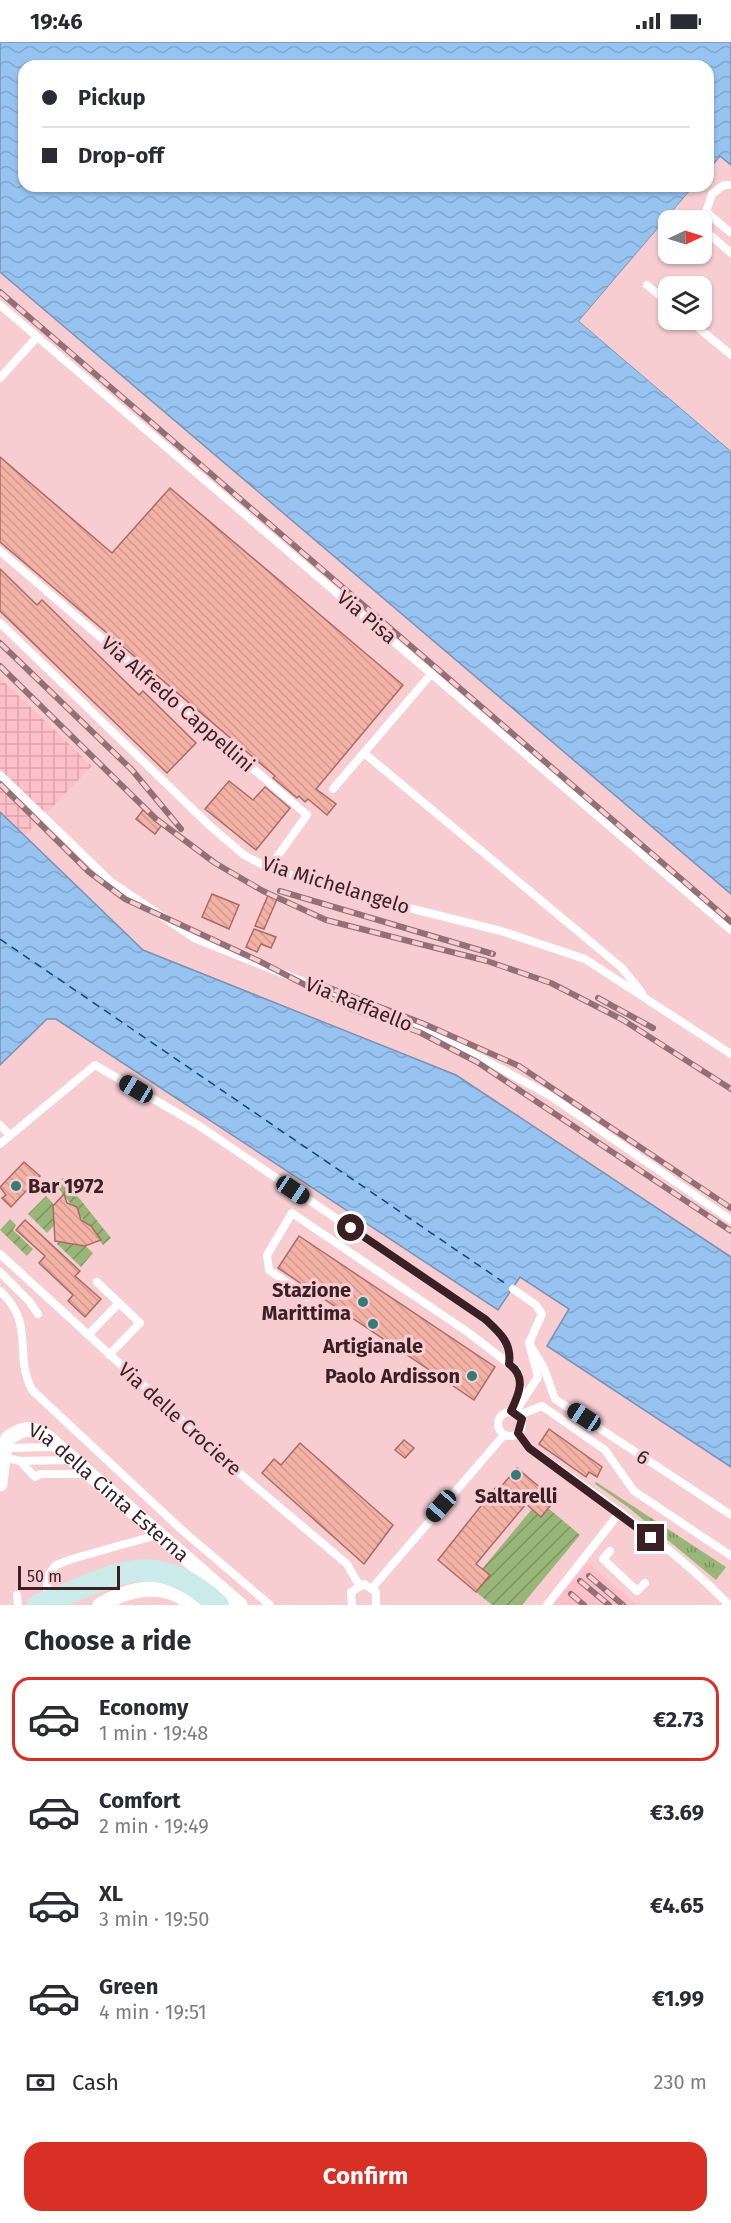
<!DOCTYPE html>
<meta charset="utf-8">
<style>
body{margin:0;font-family:"Fira Sans",sans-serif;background:#f2f2f3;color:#2b2b33;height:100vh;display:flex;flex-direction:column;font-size:22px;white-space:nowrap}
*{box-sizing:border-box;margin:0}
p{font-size:20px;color:#7c7c81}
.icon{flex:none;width:33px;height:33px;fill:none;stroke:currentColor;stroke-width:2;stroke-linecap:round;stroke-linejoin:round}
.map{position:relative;height:1563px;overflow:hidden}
.drawer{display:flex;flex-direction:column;background:#fff;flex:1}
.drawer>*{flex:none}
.banner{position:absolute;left:18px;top:18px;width:696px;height:132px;border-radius:18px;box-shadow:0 2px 4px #0004;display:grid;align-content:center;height:132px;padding:0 24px;background:#fff}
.needle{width:39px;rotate:86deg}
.buttons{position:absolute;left:658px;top:168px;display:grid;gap:12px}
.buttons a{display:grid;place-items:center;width:54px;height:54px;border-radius:12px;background:#fff;box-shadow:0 2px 4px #0004;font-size:30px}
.scale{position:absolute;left:18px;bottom:15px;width:102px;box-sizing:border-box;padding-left:6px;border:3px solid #3a2025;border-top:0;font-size:16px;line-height:21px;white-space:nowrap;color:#3a2025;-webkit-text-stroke:4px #f7cdd2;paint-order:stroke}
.end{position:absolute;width:27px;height:27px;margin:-14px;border:8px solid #3a2025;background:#fff;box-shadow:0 0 0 3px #fff}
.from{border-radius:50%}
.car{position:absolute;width:18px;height:36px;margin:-18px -9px;border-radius:8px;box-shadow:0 0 4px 2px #0007;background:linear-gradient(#222 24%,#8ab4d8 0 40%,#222 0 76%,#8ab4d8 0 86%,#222 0)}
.banner b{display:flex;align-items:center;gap:21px;height:57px;font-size:22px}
.banner b+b{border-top:2px solid #e1e1e2}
.banner i{width:15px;height:15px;background:#2b2b33}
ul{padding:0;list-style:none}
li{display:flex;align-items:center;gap:18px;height:84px;margin:0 12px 9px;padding:0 12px;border:3px solid transparent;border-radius:18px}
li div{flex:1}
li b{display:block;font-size:22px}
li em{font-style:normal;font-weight:700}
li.selected{border-color:#d93025}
li>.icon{width:54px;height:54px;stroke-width:1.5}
h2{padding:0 24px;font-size:27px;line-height:72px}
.pay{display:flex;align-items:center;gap:15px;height:66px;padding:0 24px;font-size:22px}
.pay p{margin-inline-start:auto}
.action{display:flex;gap:12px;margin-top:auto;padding:12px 24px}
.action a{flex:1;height:69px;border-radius:18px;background:#d93025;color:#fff;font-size:24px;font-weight:700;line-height:69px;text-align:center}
.status{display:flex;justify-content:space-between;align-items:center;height:42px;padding:0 30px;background:#fff;direction:ltr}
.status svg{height:16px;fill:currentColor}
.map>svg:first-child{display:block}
.built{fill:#fdbfc8}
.industrial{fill:url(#industrial-grid)}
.grass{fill:url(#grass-tufts)}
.garden{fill:url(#garden-furrows)}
.water{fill:url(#water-waves);stroke:#7a92b3;stroke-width:1.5}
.pier{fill:#f7cdd2}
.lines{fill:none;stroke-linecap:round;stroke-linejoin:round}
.ferry{stroke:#0e4776;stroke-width:1.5;stroke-dasharray:8 6;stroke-linecap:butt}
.building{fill:url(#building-back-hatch);stroke:#a96c63;stroke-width:1.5}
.service{stroke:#fff;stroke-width:8}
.minor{stroke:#fff;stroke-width:15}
.secondary{stroke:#caebe9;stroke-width:22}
.rail-casing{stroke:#927075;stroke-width:6}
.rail{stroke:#f7cdd2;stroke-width:4;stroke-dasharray:11;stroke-linecap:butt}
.route{stroke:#3a2025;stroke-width:8}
.poi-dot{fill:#347c77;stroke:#f7cdd2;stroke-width:2}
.labels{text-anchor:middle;stroke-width:6;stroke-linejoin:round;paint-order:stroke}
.street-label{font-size:20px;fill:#3a2025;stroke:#f7cdd2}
.poi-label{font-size:20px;font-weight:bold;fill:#3a2025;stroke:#f7cdd2;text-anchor:end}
</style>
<div class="status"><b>19:46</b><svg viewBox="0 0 49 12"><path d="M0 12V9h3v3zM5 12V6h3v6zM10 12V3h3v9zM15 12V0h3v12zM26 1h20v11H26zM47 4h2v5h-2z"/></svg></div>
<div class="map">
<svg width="731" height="1563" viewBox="0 0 731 1563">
<defs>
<pattern id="industrial-grid" width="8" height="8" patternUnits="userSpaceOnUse" patternTransform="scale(1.5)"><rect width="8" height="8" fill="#fdbfc8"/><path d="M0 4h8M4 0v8" fill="none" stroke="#daa4ac"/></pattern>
<pattern id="grass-tufts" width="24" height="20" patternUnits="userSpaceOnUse" patternTransform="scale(1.5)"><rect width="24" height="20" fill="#98b677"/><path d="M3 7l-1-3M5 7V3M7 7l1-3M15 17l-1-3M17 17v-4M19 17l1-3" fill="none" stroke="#7d9461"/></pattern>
<pattern id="garden-furrows" width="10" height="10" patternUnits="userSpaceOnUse" patternTransform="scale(1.5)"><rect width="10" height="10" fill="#98b677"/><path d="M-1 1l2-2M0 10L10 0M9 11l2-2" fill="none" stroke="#7d9461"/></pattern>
<pattern id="water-waves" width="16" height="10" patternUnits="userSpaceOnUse" patternTransform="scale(1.5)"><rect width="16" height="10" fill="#96c3f0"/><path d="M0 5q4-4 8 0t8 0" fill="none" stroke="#82a7ce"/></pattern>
<pattern id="building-back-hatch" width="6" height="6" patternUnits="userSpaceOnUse" patternTransform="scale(1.5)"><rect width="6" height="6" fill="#f4b2a7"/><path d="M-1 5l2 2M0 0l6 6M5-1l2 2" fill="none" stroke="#d29990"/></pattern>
</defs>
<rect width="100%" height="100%" fill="#f7cdd2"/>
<!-- built -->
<polygon class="built" points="588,1521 637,1563 552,1563"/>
<!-- industrial -->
<polygon class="industrial" points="0,636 92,724 24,794 0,770"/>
<!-- grass -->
<polygon class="grass" points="596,1440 726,1525 716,1538 629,1466 595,1442"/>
<!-- garden -->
<g class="garden">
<polygon points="63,1136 111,1196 103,1203 55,1142"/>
<polygon points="46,1154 64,1173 47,1191 28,1172"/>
<polygon points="10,1177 16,1183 13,1188 33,1207 27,1214 0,1188"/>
<polygon points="69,1189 93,1211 81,1225 57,1202"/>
<polygon points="548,1466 580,1493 522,1563 492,1563 476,1550 489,1533 482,1527 532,1467 541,1475"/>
</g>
<!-- water -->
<g class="water">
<polygon points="0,0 731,0 731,123 720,114 708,128 708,24 24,24 24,144 694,144 579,279 731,409 731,852 0,230"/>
<polygon points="0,770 143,908 456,1033 731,1215 731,1425 547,1304 569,1267 520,1235 498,1268 56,977 47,977 0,1023"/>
</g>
<!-- pier -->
<polygon class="pier" points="694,144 697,144 583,279 731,405 731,409 579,279"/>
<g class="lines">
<!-- ferry -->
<polyline class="ferry" points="0,897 509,1244"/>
</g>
<!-- building -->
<g class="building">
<polygon points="0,415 112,511 170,446 403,643 316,747 336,762 327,773 308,757 305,760 299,754 297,756 273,736 275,734 0,500"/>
<polygon points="0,527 37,563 42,558 139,653 143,649 196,701 167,731 0,569"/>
<polygon points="229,739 253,758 265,745 290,766 256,808 205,767"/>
<polygon points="143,768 162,783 155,792 136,777"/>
<polygon points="269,851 278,855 264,887 255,884"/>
<polygon points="212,852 239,863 229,887 202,875"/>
<polygon points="254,887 276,895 271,906 261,902 257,910 246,905"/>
<polygon points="24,1120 40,1134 11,1165 2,1156 6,1153 0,1145"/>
<polygon points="64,1152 67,1161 77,1165 81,1178 91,1184 101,1198 85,1204 55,1199 53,1164"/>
<polygon points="25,1178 80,1229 75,1234 101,1257 85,1275 68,1259 73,1253 39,1221 45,1214 16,1188"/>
<polygon points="299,1194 495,1325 474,1358 278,1226"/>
<polygon points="549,1387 602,1425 597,1435 589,1430 586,1435 539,1402"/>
<polygon points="404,1398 414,1406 405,1416 395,1408"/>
<polygon points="300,1401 393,1483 364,1522 262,1431 274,1417 281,1423"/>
<polygon points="517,1426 555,1458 541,1475 526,1462 476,1522 490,1533 476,1550 438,1518 496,1445 499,1447"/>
</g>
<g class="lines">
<!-- service -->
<g class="service">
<polyline points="731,143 724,143 712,152 706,170 731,191"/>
<polyline points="691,176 694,178"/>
<polyline points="702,186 731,211"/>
<polyline points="647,243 669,261"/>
<polyline points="0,263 731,888"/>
<polyline points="689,278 731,313"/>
<polyline points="0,336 37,295"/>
<polyline points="0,509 307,773 269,826"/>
<polyline points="0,581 209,783 244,813 269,826 357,853 501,889 585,917 731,1012"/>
<polyline points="364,711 622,926 642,951"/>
<polyline points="0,733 110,839 194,896 446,997 549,1053 731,1178"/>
<polyline points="333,747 432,631"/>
<polyline points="0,1083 9,1092"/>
<path d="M0 1102 95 1023 198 1083 485 1277C500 1291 511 1301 509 1322"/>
<polyline points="0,1212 237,1429 347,1522 359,1543"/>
<polyline points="0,1230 29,1259 38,1272"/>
<polyline points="97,1240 119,1261"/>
<polyline points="513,1247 536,1263 542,1272 529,1301 538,1335 515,1370"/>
<path d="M0 1249C36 1282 13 1311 32 1348L183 1489 270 1563"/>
<polyline points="307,1255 269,1228 267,1213 292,1171 469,1291 517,1328 521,1348 511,1369"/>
<polyline points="88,1293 119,1261 140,1281 109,1313"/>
<polyline points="529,1301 544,1326 555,1357 731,1473"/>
<circle cx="510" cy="1382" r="12"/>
<polyline points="519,1373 542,1364 605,1408 634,1449 731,1514"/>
<path d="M518 1391 529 1406C598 1454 670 1502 729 1563"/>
<polyline points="5,1406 56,1405"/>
<polyline points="3,1415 20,1419 70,1418"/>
<polyline points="20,1419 35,1435 40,1432 86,1432"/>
<polyline points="610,1509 603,1517 637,1549 645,1541"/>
<polyline points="373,1545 504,1393"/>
<polyline points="17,1553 18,1563"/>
<polyline points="47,1556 47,1535 56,1523 75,1516 157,1493"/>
<polyline points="352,1563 351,1550 364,1542 376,1550 376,1563"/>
<polyline points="547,1563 620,1470"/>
</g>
<!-- minor -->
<g class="minor">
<path id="s1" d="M0 1442 3 1415 8 1396C24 1386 30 1384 46 1394L240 1563"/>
<path d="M100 1563C130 1546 164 1538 193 1563"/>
</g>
<!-- secondary -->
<path class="secondary" d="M38 1563C112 1537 150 1500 218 1563"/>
<!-- rail casing -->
<g class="rail-casing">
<g id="rail">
<polyline points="0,250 731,880"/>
<polyline points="0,601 132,728 181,787"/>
<polyline points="0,624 156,777 215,821 263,849 326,878 487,919 551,941 623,978 731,1047"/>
<polyline points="0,742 89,830 125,857 259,919 352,967 419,990 477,1020 731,1189"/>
<polyline points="280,849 493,912"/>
<polyline points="314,940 422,981 519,1024 731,1166"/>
<polyline points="598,956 653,986"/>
<polyline points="589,1534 623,1563"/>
<polyline points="580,1539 609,1563"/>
<polyline points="571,1552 584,1563"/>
</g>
</g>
<!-- rail -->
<use href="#rail" class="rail"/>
</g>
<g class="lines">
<!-- route -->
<path class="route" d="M351 1186 485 1277C500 1291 512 1301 509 1322 527 1335 519 1352 511 1369L522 1377 518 1391 529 1406 651 1496"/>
</g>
<!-- markers -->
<g class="poi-dot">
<circle cx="16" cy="1144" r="6"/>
<circle cx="363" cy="1260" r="6"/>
<circle cx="373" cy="1282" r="6"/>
<circle cx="472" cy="1334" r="6"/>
<circle cx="516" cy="1433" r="6"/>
</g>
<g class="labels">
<!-- street labels -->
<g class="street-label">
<text transform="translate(367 575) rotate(40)" y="7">Via Pisa</text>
<text transform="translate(178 662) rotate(41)" y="7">Via Alfredo Cappellini</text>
<text transform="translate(336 843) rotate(17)" y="7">Via Michelangelo</text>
<text transform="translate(359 962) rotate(22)" y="7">Via Raffaello</text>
<text transform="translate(180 1377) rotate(42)" y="7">Via delle Crociere</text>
<text transform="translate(643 1415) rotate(34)" y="7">6</text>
<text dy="7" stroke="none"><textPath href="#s1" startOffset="172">Via della Cinta Esterna</textPath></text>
</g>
<!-- poi labels -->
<g class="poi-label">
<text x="28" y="1151" text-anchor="start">Bar 1972</text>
<text x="351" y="1255">Stazione<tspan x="351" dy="23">Marittima</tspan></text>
<text x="373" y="1311" text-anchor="middle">Artigianale</text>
<text x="460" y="1341">Paolo Ardisson</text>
<text x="516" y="1461" text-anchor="middle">Saltarelli</text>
</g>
</g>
</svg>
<div class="buttons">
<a><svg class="needle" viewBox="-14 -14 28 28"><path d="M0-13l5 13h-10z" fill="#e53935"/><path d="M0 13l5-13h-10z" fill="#7c7c81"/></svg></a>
<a><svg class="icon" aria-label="layers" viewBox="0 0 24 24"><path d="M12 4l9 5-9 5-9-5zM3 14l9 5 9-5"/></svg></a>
</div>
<div class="scale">50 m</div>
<i class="end from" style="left:351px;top:1186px"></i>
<i class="end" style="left:651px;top:1496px"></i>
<i class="car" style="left:136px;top:1047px;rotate:301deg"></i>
<i class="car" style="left:293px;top:1148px;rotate:124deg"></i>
<i class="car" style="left:584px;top:1375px;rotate:303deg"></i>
<i class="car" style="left:441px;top:1464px;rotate:221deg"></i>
<div class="banner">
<b><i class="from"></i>Pickup</b>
<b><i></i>Drop-off</b>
</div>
</div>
<section class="drawer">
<h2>Choose a ride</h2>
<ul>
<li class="selected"><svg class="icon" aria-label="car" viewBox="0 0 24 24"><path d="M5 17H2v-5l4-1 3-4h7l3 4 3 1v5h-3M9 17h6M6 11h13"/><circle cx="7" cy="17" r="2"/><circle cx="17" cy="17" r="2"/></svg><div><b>Economy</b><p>1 min · 19:48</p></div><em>€2.73</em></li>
<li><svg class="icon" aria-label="car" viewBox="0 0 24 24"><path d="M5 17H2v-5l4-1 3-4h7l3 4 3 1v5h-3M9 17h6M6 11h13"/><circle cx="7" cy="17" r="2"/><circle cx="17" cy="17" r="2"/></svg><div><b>Comfort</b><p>2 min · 19:49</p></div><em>€3.69</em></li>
<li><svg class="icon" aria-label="car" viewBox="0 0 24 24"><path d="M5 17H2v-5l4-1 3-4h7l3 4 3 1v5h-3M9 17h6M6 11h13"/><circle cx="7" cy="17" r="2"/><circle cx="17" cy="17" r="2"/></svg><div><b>XL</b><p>3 min · 19:50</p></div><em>€4.65</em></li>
<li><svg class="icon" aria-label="car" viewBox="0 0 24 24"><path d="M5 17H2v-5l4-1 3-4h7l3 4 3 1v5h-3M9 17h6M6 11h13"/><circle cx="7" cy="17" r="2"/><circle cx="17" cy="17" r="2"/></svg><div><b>Green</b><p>4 min · 19:51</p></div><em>€1.99</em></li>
</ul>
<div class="pay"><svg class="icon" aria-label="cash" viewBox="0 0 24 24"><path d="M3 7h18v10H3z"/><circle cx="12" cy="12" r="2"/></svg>Cash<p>230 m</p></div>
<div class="action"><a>Confirm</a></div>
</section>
